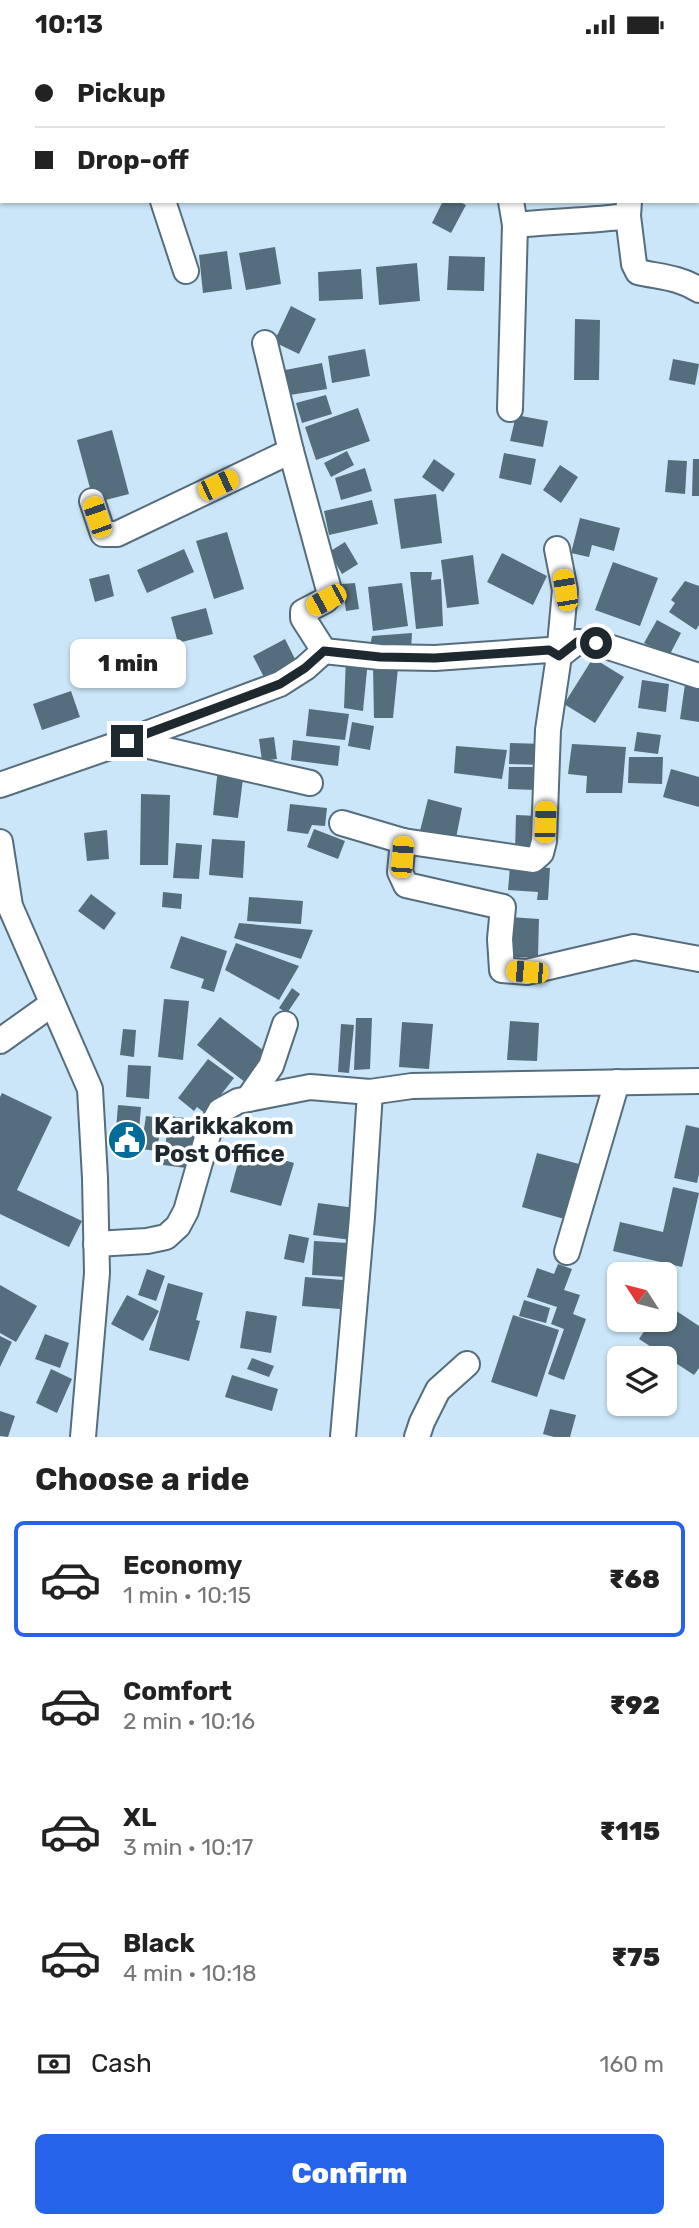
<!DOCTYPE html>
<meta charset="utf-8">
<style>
body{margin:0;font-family:Rubik,sans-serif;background:#f2f2f2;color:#222;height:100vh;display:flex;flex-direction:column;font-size:26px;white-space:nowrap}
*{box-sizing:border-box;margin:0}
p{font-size:23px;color:#767676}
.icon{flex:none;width:38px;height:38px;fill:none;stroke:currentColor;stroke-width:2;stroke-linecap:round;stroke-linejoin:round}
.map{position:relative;height:1388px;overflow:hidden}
.details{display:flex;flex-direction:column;background:#fff;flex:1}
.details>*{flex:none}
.guide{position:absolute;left:0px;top:0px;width:700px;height:154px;box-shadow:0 2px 5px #0004;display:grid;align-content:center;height:154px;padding:0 35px;background:#fff}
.needle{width:46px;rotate:306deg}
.fabs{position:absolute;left:607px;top:1213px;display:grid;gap:14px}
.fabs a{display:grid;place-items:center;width:70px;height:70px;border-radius:10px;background:#fff;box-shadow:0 2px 5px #0004;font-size:35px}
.end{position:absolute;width:32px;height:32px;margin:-16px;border:9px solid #1e292f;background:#fff;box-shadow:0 0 0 4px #fff}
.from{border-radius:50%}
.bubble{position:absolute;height:49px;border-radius:10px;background:#fff;box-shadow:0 2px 5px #0004;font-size:23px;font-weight:800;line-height:49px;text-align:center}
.car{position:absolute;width:21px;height:42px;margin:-21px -10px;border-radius:9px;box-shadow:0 0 5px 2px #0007;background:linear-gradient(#f5c518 24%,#345 0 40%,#f5c518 0 76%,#345 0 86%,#f5c518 0)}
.guide b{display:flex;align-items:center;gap:24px;height:66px;font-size:26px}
.guide b+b{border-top:2px solid #e0e0e0}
.guide i{width:18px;height:18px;background:#222}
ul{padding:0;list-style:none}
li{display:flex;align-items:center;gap:21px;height:116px;margin:0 14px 10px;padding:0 21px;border:4px solid transparent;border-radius:10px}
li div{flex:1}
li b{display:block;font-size:26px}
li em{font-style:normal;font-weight:800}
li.on{border-color:#2563eb}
li>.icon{width:63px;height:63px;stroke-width:1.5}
h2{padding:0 35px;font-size:32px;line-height:84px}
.pay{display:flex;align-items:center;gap:18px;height:77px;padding:0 35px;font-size:26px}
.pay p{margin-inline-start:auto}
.cta{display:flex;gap:14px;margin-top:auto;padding:14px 35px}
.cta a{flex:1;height:80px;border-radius:10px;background:#2563eb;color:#fff;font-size:28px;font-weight:800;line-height:80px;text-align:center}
.status{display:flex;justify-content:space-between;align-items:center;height:49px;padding:0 35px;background:#fff;direction:ltr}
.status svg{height:19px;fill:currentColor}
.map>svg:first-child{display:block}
.building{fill:#556e7d}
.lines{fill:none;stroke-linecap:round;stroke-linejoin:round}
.minor-casing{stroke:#556d7d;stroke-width:28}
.minor{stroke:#fff;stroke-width:24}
.route{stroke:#1e292f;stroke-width:9}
.labels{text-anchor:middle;stroke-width:7;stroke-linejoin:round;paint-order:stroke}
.poi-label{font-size:24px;font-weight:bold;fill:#1e292f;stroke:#fff;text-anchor:start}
</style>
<div class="status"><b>10:13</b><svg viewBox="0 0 49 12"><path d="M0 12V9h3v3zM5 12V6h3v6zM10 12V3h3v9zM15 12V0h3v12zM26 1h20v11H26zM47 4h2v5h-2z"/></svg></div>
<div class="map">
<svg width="699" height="1388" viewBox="0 0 699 1388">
<rect width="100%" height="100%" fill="#cbe6f8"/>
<!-- building -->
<g class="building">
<polygon points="443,152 458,152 466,156 451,184 432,174"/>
<polygon points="275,198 281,235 246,241 239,204"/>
<polygon points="227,202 232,240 203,244 199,206"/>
<polygon points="449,207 485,208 484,242 447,241"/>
<polygon points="417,214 420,252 379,256 376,218"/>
<polygon points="361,220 363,250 319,252 318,223"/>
<polygon points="291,257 316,270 299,305 274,293"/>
<polygon points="575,270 600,271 599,331 574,331"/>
<polygon points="365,300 370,327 332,334 328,307"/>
<polygon points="673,310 699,315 695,336 669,331"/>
<polygon points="322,314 327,340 290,346 285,321"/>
<polygon points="326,346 332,365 302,374 296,354"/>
<polygon points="358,359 370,392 316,411 305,378"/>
<polygon points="516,366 548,372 543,398 510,392"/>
<polygon points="112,381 129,445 94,454 77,391"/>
<polygon points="347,402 354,416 331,428 324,414"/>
<polygon points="504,404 536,410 531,436 499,429"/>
<polygon points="434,410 455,425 443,443 422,428"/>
<polygon points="693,410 699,410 699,447 692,447"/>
<polygon points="668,411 687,412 685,445 665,443"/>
<polygon points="560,416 578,428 561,454 543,441"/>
<polygon points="365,419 372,442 341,451 335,429"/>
<polygon points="436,445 442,494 401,500 394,450"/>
<polygon points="372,451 378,475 329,486 324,462"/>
<polygon points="580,469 620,479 614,502 592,496 589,508 571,504"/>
<polygon points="227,483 244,540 214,550 196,492"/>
<polygon points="345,493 358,515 342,525 329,503"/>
<polygon points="184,500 194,523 147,544 137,521"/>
<polygon points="502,504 547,527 533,556 487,533"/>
<polygon points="473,506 479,555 447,559 441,511"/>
<polygon points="613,513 658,529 640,577 595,561"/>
<polygon points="410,523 432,523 431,531 441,530 443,577 416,580"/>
<polygon points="109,525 114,547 95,553 89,530"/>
<polygon points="685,532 699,537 699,576 696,581 669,563 675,554 671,551"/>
<polygon points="355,534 359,560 346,562 342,535"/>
<polygon points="402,534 408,577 373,582 368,538"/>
<polygon points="206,559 213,585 178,594 171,568"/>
<polygon points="657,571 681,584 669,607 644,594"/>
<polygon points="412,584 411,600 370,598 372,587"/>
<polygon points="285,590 297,614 265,630 253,607"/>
<polygon points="346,609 368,611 363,662 344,659"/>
<polygon points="593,609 624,628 595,674 564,655"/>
<polygon points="373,617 398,619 393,669 374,669"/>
<polygon points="642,631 669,635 666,663 638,659"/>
<polygon points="685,635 699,637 699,673 680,670"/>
<polygon points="71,642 80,668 42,681 33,655"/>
<polygon points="309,660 349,665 345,691 306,687"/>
<polygon points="352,673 374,677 370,701 348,697"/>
<polygon points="637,683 661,686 658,705 634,702"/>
<polygon points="274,688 277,710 262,712 259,690"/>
<polygon points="293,691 340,697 338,717 291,711"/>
<polygon points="510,694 545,695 543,716 509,715"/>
<polygon points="572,695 626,698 622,744 586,744 587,727 568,725"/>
<polygon points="456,697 507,701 502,730 454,724"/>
<polygon points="629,708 663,708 662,735 628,734"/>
<polygon points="509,718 537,718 536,741 508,740"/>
<polygon points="218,719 244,722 238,769 213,766"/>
<polygon points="671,720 699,728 699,758 663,748"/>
<polygon points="141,745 170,746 168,816 140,816"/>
<polygon points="428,750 462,759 455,794 419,786"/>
<polygon points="290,755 327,759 325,777 312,776 308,785 287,782"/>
<polygon points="516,766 538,767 537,803 515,802"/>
<polygon points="314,780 345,792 338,810 307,798"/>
<polygon points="107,781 109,810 87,812 84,784"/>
<polygon points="212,790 245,792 243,829 209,826"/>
<polygon points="176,794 202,796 199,830 173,829"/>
<polygon points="510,817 550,819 548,851 537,851 538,843 508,841"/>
<polygon points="163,843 182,845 181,860 162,858"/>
<polygon points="91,845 116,864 104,881 78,862"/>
<polygon points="249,848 303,852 301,875 247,872"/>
<polygon points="510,868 539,870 538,908 508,908"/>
<polygon points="239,874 313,881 301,910 234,889"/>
<polygon points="181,887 227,902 214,943 201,939 204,930 170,919"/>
<polygon points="236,894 299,917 279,951 225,921"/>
<polygon points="292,939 300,945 287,964 279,959"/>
<polygon points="164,950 189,952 183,1011 158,1008"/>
<polygon points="220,968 272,1008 250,1037 197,996"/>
<polygon points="356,969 372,969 370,1020 354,1021"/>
<polygon points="510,972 539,974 537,1012 507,1011"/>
<polygon points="402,973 433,975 429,1020 399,1018"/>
<polygon points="341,975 354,976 349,1024 338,1023"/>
<polygon points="123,980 136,981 134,1008 120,1006"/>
<polygon points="208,1010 234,1029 206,1065 197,1058 194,1062 178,1049"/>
<polygon points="128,1016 151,1017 149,1050 126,1048"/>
<polygon points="2,1044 52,1068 17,1141 82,1172 69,1198 0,1165 0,1048"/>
<polygon points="118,1056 141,1058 137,1106 114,1105"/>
<polygon points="146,1067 162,1069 157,1102 141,1100"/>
<polygon points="169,1067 200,1071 194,1120 163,1116"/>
<polygon points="686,1076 699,1079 699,1125 697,1134 674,1129"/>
<polygon points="242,1099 294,1114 281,1157 230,1143"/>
<polygon points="537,1104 583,1116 568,1171 522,1158"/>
<polygon points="673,1138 699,1144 682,1218 613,1202 620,1173 663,1183"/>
<polygon points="318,1154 355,1159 351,1191 313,1186"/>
<polygon points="289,1185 309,1189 304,1214 284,1210"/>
<polygon points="314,1192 349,1194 347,1228 312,1226"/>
<polygon points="558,1215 572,1220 564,1241 580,1246 573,1265 586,1270 564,1331 548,1325 564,1280 551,1275 557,1258 527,1248 537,1219 554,1225"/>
<polygon points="147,1220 165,1227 156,1252 138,1246"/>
<polygon points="305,1228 343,1231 340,1260 302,1257"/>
<polygon points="168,1234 203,1244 196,1271 200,1272 189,1312 149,1301"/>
<polygon points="0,1236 37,1257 16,1293 0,1284"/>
<polygon points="127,1246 159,1262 143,1292 111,1275"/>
<polygon points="524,1251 550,1259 546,1274 519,1267"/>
<polygon points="675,1261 699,1277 699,1319 694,1326 639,1290 652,1270 665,1270 665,1267 669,1269"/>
<polygon points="246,1262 277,1267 271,1304 240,1299"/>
<polygon points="513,1266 559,1281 537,1348 491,1333"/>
<polygon points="45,1285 69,1294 60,1319 35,1310"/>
<polygon points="0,1287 12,1293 0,1318"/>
<polygon points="252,1309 274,1317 269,1328 247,1320"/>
<polygon points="51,1320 72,1330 57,1364 36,1354"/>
<polygon points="232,1326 278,1340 272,1362 225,1348"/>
<polygon points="550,1360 576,1366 570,1388 554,1388 543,1385"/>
<polygon points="0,1362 15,1367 8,1388 0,1387"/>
</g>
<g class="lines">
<!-- minor casing -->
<g class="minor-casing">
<g id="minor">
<polyline points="114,0 115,2"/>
<polyline points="263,0 263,2"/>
<polyline points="461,0 461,2"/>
<polyline points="57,2 64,0"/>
<polyline points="0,17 2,17"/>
<polyline points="163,152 186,222"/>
<path d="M511 152 515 176C552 172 590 172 628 167L629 152"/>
<path d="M628 167 634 215 638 223C660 228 679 228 699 241"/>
<polyline points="265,294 291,402 330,545 326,551 303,563 303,569 324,602 380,608 435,609 549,601 559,607 565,541 557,500"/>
<polyline points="510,360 515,176"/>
<polyline points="92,452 103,485 117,485 291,402"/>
<polyline points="127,692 280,635 305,619 324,602"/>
<polyline points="0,736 127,692 310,734"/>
<polyline points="342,774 403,792 533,811 541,804 544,792 548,681 559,607 577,593 596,594 699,627"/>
<polyline points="403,792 400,823 406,836 503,858 500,890 502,921 527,923 634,898 699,910"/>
<polyline points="0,793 10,857 90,1040 95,1129 97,1224 83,1388"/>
<polyline points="0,992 52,955"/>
<polyline points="248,1050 271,1017 285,975"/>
<polyline points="96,1195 147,1192 166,1188 178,1177 186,1162 209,1082 220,1062 238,1052 310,1038 370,1043 412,1037 699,1032"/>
<polyline points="567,1203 617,1033"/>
<polyline points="343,1388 362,1168 370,1043"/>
<polyline points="417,1388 422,1373 438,1341 467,1315"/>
</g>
</g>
<!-- minor -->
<use href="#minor" class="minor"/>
</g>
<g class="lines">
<!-- route -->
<polyline class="route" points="127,692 280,635 305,619 324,602 380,608 435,609 549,601 559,607 577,593 596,594"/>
</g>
<!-- icons -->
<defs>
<g id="civic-disc" transform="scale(2.0125)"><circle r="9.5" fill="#016c99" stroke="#fff"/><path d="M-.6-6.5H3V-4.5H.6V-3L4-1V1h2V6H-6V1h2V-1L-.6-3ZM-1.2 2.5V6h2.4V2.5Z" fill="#fff"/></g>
</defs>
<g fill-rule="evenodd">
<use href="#civic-disc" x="127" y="1091"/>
</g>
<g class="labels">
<!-- poi labels -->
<g class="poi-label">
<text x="154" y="1085">Karikkakom<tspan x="154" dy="28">Post Office</tspan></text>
</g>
</g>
</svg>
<div class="fabs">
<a><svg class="needle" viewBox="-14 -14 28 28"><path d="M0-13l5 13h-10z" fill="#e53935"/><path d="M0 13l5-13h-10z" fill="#767676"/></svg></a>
<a><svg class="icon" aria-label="layers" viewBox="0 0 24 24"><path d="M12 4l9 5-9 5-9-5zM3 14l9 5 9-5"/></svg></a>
</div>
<i class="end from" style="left:596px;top:594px"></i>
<i class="end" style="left:127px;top:692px"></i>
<div class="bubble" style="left:70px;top:590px;width:116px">1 min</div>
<i class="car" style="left:218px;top:436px;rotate:65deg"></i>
<i class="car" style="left:97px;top:468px;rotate:341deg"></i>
<i class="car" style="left:565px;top:541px;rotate:350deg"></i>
<i class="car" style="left:326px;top:551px;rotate:242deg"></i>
<i class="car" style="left:545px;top:773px;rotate:2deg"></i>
<i class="car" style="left:402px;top:808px;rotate:4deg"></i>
<i class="car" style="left:527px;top:923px;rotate:275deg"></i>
<div class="guide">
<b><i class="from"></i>Pickup</b>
<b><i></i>Drop-off</b>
</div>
</div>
<section class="details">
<h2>Choose a ride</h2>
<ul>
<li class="on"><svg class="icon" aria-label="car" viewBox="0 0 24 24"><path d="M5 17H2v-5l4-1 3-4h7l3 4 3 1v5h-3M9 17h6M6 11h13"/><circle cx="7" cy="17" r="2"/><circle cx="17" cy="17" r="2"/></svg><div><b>Economy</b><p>1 min · 10:15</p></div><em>₹68</em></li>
<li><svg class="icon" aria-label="car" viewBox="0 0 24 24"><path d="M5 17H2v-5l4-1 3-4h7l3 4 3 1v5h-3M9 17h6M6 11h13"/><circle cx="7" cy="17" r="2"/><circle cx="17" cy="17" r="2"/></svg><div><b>Comfort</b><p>2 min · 10:16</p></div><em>₹92</em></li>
<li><svg class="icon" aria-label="car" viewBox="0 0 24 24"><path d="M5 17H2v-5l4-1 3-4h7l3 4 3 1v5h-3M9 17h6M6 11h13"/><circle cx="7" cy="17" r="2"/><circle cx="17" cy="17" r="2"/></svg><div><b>XL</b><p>3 min · 10:17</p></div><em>₹115</em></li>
<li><svg class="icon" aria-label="car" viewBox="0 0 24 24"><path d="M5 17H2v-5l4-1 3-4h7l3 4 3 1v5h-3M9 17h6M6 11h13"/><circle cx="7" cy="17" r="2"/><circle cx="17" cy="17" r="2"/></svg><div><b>Black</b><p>4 min · 10:18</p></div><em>₹75</em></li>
</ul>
<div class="pay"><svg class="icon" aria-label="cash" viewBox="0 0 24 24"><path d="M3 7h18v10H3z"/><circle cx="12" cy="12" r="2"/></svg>Cash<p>160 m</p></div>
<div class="cta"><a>Confirm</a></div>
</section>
